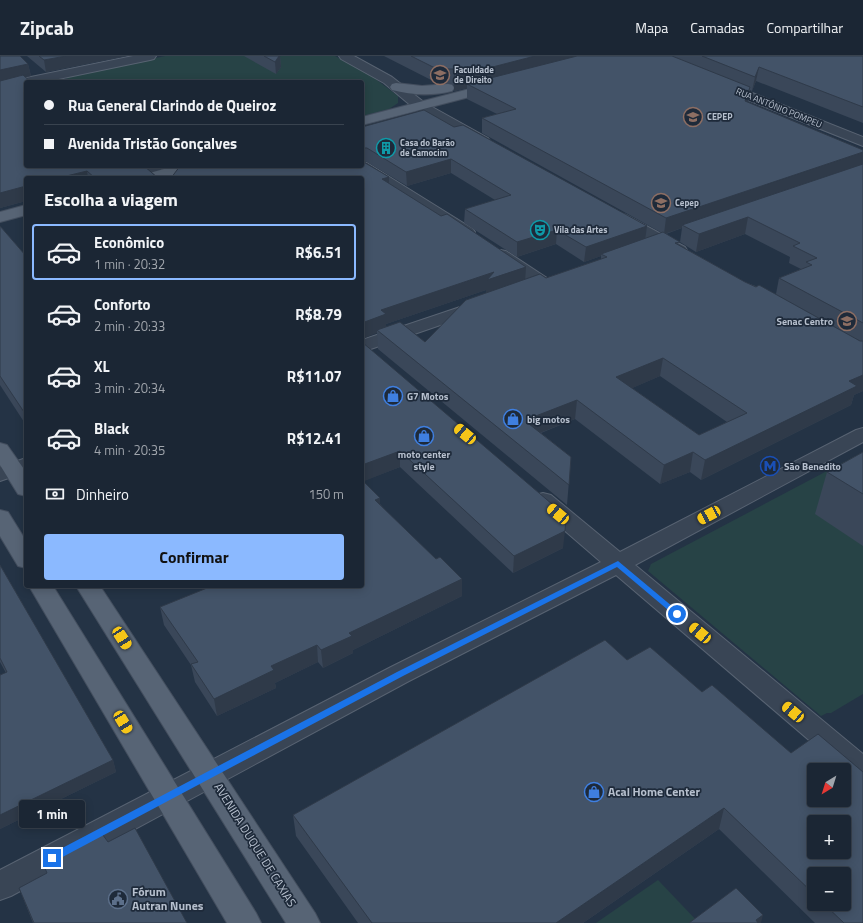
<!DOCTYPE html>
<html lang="pt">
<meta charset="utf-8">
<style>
body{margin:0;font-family:"Titillium Web",sans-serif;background:#283240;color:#f1f3f6;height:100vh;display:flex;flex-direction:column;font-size:15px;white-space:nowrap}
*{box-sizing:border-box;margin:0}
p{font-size:13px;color:#a0a5ac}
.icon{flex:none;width:22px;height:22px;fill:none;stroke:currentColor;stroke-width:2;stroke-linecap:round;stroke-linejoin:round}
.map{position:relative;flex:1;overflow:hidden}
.drawer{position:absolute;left:24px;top:120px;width:340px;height:412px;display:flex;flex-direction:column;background:#1b2634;border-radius:4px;box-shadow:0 2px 10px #0003,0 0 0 1px #39434f}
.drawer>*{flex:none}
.banner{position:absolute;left:24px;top:24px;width:340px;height:88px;border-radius:4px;box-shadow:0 2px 10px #0003,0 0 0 1px #39434f;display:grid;align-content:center;height:88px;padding:0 20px;background:#1b2634}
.needle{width:26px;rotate:218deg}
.controls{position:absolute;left:807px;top:707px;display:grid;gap:8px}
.controls a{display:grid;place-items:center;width:44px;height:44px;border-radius:4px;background:#1b2634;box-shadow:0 2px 10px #0003,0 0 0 1px #39434f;font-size:20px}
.end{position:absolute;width:18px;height:18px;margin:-9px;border:5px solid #1a73e8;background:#fff;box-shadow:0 0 0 2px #fff}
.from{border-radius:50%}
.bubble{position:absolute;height:28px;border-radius:4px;background:#1b2634;box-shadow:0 2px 10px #0003,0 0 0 1px #39434f;font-size:13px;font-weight:700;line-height:28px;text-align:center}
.car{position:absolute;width:12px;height:24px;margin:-12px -6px;border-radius:5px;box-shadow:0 0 3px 1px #0007;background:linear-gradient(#f5c518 24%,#345 0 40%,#f5c518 0 76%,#345 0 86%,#f5c518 0)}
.banner b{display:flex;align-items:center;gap:14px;height:38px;font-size:15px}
.banner b+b{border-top:1px solid #39434f}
.banner i{width:10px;height:10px;background:#f1f3f6}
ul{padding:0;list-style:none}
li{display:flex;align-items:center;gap:12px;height:56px;margin:0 8px 6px;padding:0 12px;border:2px solid transparent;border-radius:4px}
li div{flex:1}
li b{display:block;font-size:15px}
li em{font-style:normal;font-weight:700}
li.current{border-color:#8bb9ff}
li>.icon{width:36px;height:36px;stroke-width:1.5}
h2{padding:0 20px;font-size:18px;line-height:48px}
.pay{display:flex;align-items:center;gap:10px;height:44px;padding:0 20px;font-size:15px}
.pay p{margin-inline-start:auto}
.cta{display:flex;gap:8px;margin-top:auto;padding:8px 20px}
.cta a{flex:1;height:46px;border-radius:4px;background:#8bb9ff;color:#111;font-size:16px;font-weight:700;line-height:46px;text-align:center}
header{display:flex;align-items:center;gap:24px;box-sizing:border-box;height:56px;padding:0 20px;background:#1b2634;border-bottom:1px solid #39434f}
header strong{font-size:19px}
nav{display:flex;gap:22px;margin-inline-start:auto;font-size:14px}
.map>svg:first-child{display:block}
.green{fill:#274346}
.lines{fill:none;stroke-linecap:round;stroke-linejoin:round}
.minor-casing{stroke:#586372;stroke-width:2}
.major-casing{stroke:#434e5e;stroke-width:2}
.minor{fill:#394555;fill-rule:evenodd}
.major{fill:#576475;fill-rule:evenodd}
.wall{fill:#3a4759;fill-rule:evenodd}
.shaded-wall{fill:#2f3a49}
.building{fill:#435368;stroke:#2f3a49;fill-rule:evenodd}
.route{fill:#1a73e8}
.labels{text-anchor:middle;stroke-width:3.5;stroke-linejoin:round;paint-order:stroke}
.far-poi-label{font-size:9px;font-weight:bold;fill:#b7c0ce;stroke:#1e2a3a;text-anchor:start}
.far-street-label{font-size:9px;fill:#b7c0ce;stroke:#1e2a3a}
.poi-label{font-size:10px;font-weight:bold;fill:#b7c0ce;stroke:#1e2a3a;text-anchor:start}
.near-poi-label{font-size:12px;font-weight:bold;fill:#b7c0ce;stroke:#1e2a3a;text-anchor:start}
.near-street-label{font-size:12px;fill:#b7c0ce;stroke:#1e2a3a}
</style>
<header>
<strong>Zipcab</strong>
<nav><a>Mapa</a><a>Camadas</a><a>Compartilhar</a></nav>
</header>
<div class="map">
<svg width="863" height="867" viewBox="0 0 863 867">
<rect width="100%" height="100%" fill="#243345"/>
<!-- green -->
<g class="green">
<polygon points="165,0 335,0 369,18 398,40 398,47 389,53 362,60 362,26 61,26 69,21"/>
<polygon points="863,396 863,638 831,657 827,657 821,660 648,515 651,508"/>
<polygon points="658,824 699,867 596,867"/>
</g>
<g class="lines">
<!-- minor casing -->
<g class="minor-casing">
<g id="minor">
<polygon points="133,0 156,0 154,3 150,4 44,26 26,26 26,30 22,29 20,26 22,23 26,22"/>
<polygon points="339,0 354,0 392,21 425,47 488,82 490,85 488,88 483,89 478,88 415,53 384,27 341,3"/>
<polygon points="722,25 863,81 863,90 718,32 716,29 718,26"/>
<polygon points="362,106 367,107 473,173 475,176 473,179 467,181 461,179 357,113 355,110 362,110"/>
<polygon points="141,110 157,110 170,122 154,122"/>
<polygon points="620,157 626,159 685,191 687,194 685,197 679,199 673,197 614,165 612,162 614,159"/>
<polygon points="500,194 506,195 550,224 553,228 550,232 544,233 538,232 494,203 492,199 494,195"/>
<polygon points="478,245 484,246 487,250 484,254 362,296 362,284"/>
<polygon points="863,372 863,386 635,509 863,698 863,727 853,723 844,714 616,519 409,625 11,840 0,844 0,814 391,611 601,506 535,449 532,444 535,439 543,437 551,439 620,496 856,374"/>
<polygon points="26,402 26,416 0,425 0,411"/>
</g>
</g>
<!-- major casing -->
<g class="major-casing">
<g id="major">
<polygon points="496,26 500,27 502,30 500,33 362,69 362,61"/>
<path d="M396 27 422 30 448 28 452 29 454 32 452 35C433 40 411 39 392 34L390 31 392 28Z"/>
<polygon points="175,110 199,110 197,113 164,122 140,122 142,119"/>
<polygon points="26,149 26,159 0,166 0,156"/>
<polygon points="0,387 7,389 26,416 26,440 18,438 0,409"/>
<polygon points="0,454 8,456 26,485 26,512 18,510 0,480"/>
<polygon points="29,530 53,530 256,857 261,867 227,867"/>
<polygon points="76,530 100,530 315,857 320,867 286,867"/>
</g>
</g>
<!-- minor -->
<use href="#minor" class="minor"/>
<!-- major -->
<use href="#major" class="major"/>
</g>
<!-- wall -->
<g class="wall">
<polygon points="0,0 20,0 28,8 31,20 25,21 31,26 26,26 26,110 144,110 158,122 26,122 26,145 0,152"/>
<polygon points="27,0 126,0 46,16"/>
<polygon points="244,0 280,0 281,11 276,18"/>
<path d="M384 0H863V67L756 25 752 35 750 34 748 46 863 94V335L854 339 851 349 701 424 690 416 660 428 575 363 541 377 571 401 567 449 378 293 377 277 362 110V71H454L647 170 646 182 662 177 482 77V62L497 58 467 43V32L454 35V29L452 28 437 27ZM363 105 367 106 407 130 451 117 495 144 465 153 464 167 517 201 556 188 584 206 601 200V203L546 222 525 224 441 160 389 128V121ZM682 172 680 186 696 196 745 178 790 201 789 207 801 213 779 222 776 238 745 226 679 189 666 178ZM486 234V237L425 286 386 271V268ZM660 320 727 366 699 379 632 332Z"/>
<polygon points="0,170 26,200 26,369 0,329"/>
<polygon points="362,286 563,492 513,517 400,411 363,425 380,448 462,540 353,594 353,597 323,612 318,606 275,627 276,632 217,660 195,626 191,609 164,569 160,551 362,530"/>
<polygon points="863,396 863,490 815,458 827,416"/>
<polygon points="0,509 113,704 116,716 0,773 0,619 6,617 0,606"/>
<path d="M605 584 863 867H815L719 773 583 867H358L296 780 293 759ZM814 818 844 848H814Z"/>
<polygon points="42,805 187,867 33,867 19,832 46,817"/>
</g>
<!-- shaded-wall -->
<g class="shaded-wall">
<polygon points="66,0 126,0 46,16 44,4"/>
<polygon points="279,0 280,0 281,11 276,18 275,6"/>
<polygon points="535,0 587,0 467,28 467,32 454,35 454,21"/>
<polygon points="28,8 31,20 0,26 0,14"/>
<polygon points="759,11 756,25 752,35 755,21"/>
<polygon points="750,31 748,45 742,60 745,45"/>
<polygon points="863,96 863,108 862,111 682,169 682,172 664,178 666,162"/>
<polygon points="451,103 451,117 407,130 406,116"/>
<polygon points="87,115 88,122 58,122"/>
<polygon points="389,121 389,135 382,123"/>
<polygon points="26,130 26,145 0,152 0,137"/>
<polygon points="748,161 745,178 696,196 699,178"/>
<polygon points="647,170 645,185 601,198 601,200 584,206 586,191"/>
<polygon points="557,174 556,188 517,201 517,186"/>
<polygon points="526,211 525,226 486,240 486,234 386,268 386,274 377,274 377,277 362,283 362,267 381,254 494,216"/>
<polygon points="663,302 660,320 614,340 616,321"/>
<polygon points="863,319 863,335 854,339 851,349 701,424 705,404 849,325"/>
<polygon points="577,344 575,363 532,380 528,363"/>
<polygon points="400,395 400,411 362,426 362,409"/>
<polygon points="693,396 690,416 660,428 664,409"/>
<polygon points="380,442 380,459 375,444"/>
<polygon points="565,475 563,492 513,517 514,500"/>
<polygon points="462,523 462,540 353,594 353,597 323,612 321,594 349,577"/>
<polygon points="317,589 318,606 275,627 276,632 217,660 214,643 271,610"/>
<polygon points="113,704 116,716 0,773 0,759"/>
<polygon points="724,752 719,773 583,867 556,867"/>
<polygon points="763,859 761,867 755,867 756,864"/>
</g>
<!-- building -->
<g class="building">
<polygon points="0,0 20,0 28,8 0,14"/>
<polygon points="39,0 66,0 44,4"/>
<polygon points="264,0 279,0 275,6"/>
<polygon points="411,0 535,0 454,21 455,17 453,13 437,13"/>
<polygon points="577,0 672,0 750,31 745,45 863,94 863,96 666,162 482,62 516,53 467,28"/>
<polygon points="702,0 863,0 863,51 759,11 755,21"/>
<polygon points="23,19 31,26 26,26 26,110 144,110 158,122 95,122 87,115 58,122 26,122 26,130 0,137 0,25"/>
<polygon points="424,54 454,71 463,69 647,170 586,191 557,174 517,186 465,153 511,139 451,103 406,116 367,92 362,92 362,71"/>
<polygon points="362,105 389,121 382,123 441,160 447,158 526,211 487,224 494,216 381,254 386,258 362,267 362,122 171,122 180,110 362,110"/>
<polygon points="863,108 863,267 779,222 812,209 806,206 817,202 793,190 800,187 748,161 699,178 682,169"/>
<polygon points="0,170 26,200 26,359 0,320"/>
<path d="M663 176 680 186 675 187 745 226 756 231 759 229 860 285H863V319L849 325 857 330 705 404 693 396 664 409 577 344 528 363 533 366 529 368 571 401 569 429 377 274 400 266 425 286 466 244 540 218 546 222 607 201 601 198ZM663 302 747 357 699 379 616 321Z"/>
<polygon points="362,286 566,460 565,475 514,500 400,395 362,409"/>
<polygon points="863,396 863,438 827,416"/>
<polygon points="362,424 380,442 375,444 436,503 440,501 462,523 349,577 352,580 321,594 317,589 271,610 274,614 214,643 191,608 198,606 160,551 212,530 362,530"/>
<polygon points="0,509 113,704 0,759 0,619 7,616 0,602"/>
<path d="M605 584 627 604 650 591 702 636 712 629 791 697 818 678 863 716V867H844L824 848H844V818H814V838L724 752 556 867H372L293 759ZM814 714H844V744H814ZM814 766H844V796H814Z"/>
<polygon points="135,772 187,867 34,867 19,832 47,817 42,805 100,775 108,786"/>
<polygon points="736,832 763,859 756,864 758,867 689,867"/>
</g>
<!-- route -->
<polygon class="route" points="618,505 679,556 679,559 674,559 617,511 403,620 55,805 49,805 47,802 49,799 397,616"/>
<!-- icons -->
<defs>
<g id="university-ring" transform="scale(1)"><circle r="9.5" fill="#1e2a3a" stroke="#8d6e63" stroke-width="1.5"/><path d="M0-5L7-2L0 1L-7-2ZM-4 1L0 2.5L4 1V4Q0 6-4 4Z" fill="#8d6e63"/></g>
<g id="building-ring" transform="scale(1)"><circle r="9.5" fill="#1e2a3a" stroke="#0f9aa8" stroke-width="1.5"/><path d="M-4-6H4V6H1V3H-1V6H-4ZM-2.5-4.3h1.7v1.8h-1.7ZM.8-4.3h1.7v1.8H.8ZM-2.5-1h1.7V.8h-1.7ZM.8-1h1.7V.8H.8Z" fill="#0f9aa8"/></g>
<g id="school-ring" transform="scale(1)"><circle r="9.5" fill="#1e2a3a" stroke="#8d6e63" stroke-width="1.5"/><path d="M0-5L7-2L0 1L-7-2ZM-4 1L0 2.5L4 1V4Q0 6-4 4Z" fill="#8d6e63"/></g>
<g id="theatre-ring" transform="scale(1)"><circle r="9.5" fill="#1e2a3a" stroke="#0f9aa8" stroke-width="1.5"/><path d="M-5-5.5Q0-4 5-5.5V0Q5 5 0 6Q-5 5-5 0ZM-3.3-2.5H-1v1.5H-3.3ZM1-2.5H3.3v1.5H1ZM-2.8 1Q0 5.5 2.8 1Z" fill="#0f9aa8"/></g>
<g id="shop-ring" transform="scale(1)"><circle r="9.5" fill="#1e2a3a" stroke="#3f7fe0" stroke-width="1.5"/><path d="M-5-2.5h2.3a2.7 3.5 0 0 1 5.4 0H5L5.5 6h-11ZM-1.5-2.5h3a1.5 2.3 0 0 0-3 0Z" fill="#3f7fe0"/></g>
<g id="metro-ring" transform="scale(1)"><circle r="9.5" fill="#1e2a3a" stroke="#1a4fb4" stroke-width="1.5"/><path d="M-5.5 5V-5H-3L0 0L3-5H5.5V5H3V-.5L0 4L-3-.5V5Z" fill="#1a4fb4"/></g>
<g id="civic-ring" transform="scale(1)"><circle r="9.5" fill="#1e2a3a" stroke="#5c6f8a" stroke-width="1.5"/><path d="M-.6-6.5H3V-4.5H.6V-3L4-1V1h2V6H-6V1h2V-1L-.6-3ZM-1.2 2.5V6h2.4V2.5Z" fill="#5c6f8a"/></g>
</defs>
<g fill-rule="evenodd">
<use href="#university-ring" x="440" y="19"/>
<use href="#university-ring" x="693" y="61"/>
<use href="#building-ring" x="386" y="92"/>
<use href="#school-ring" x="661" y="147"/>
<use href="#theatre-ring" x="540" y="174"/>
<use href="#university-ring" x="847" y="265"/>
<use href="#shop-ring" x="393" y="340"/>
<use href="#shop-ring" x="513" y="363"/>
<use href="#shop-ring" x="424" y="380"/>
<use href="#metro-ring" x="770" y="410"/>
<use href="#shop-ring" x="594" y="736"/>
<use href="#civic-ring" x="118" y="843"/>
</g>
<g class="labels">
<!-- far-poi labels -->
<g class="far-poi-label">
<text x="454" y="17">Faculdade<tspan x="454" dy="10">de Direito</tspan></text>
<text x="707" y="64">CEPEP</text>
<text x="400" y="90">Casa do Barão<tspan x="400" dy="10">de Camocim</tspan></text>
<text x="675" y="150">Cepep</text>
<text x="554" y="177">Vila das Artes</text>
</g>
<!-- far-street labels -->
<g class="far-street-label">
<text transform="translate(779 52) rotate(22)" y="3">RUA ANTÔNIO POMPEU</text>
</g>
<!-- poi labels -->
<g class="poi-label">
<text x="833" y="269" text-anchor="end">Senac Centro</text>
<text x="407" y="344">G7 Motos</text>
<text x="527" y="367">big motos</text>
<text x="424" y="402" text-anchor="middle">moto center<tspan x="424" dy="12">style</tspan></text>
<text x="784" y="414">São Benedito</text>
</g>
<!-- near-poi labels -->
<g class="near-poi-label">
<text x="608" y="740">Acal Home Center</text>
<text x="132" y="840">Fórum<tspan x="132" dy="14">Autran Nunes</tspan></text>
</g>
<!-- near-street labels -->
<g class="near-street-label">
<text transform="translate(255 789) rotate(58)" y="4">AVENIDA DUQUE DE CAXIAS</text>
</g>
</g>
</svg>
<div class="controls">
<a><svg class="needle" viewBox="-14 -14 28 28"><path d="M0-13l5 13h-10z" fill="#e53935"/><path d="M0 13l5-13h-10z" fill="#a0a5ac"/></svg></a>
<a>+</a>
<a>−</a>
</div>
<i class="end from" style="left:677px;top:558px"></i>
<i class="end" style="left:52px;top:802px"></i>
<div class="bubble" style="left:19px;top:744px;width:66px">1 min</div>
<i class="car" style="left:465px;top:378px;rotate:310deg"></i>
<i class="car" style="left:558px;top:458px;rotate:310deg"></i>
<i class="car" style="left:709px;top:459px;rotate:242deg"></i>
<i class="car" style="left:700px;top:577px;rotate:310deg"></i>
<i class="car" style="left:122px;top:582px;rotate:147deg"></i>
<i class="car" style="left:793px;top:656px;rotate:310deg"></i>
<i class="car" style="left:123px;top:666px;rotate:149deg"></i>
<div class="banner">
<b><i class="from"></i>Rua General Clarindo de Queiroz</b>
<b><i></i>Avenida Tristão Gonçalves</b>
</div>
<section class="drawer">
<h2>Escolha a viagem</h2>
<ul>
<li class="current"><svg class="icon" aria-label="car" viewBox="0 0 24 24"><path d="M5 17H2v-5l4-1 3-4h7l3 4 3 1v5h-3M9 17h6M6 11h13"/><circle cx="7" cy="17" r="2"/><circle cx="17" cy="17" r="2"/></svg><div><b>Econômico</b><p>1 min · 20:32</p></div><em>R$6.51</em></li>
<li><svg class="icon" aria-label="car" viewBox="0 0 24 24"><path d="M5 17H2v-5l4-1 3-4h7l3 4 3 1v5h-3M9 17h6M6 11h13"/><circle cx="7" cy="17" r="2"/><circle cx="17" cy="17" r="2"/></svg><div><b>Conforto</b><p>2 min · 20:33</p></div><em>R$8.79</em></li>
<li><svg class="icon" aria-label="car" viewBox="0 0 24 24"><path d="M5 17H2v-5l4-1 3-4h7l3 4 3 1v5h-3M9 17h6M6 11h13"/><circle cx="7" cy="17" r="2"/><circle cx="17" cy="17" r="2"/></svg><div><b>XL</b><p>3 min · 20:34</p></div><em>R$11.07</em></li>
<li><svg class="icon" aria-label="car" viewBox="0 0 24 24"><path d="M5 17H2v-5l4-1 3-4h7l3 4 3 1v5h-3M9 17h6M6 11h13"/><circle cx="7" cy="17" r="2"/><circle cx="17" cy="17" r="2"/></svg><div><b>Black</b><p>4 min · 20:35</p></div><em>R$12.41</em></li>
</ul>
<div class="pay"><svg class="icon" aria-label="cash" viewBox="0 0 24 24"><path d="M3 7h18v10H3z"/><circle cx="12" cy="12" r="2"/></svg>Dinheiro<p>150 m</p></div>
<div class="cta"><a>Confirmar</a></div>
</section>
</div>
